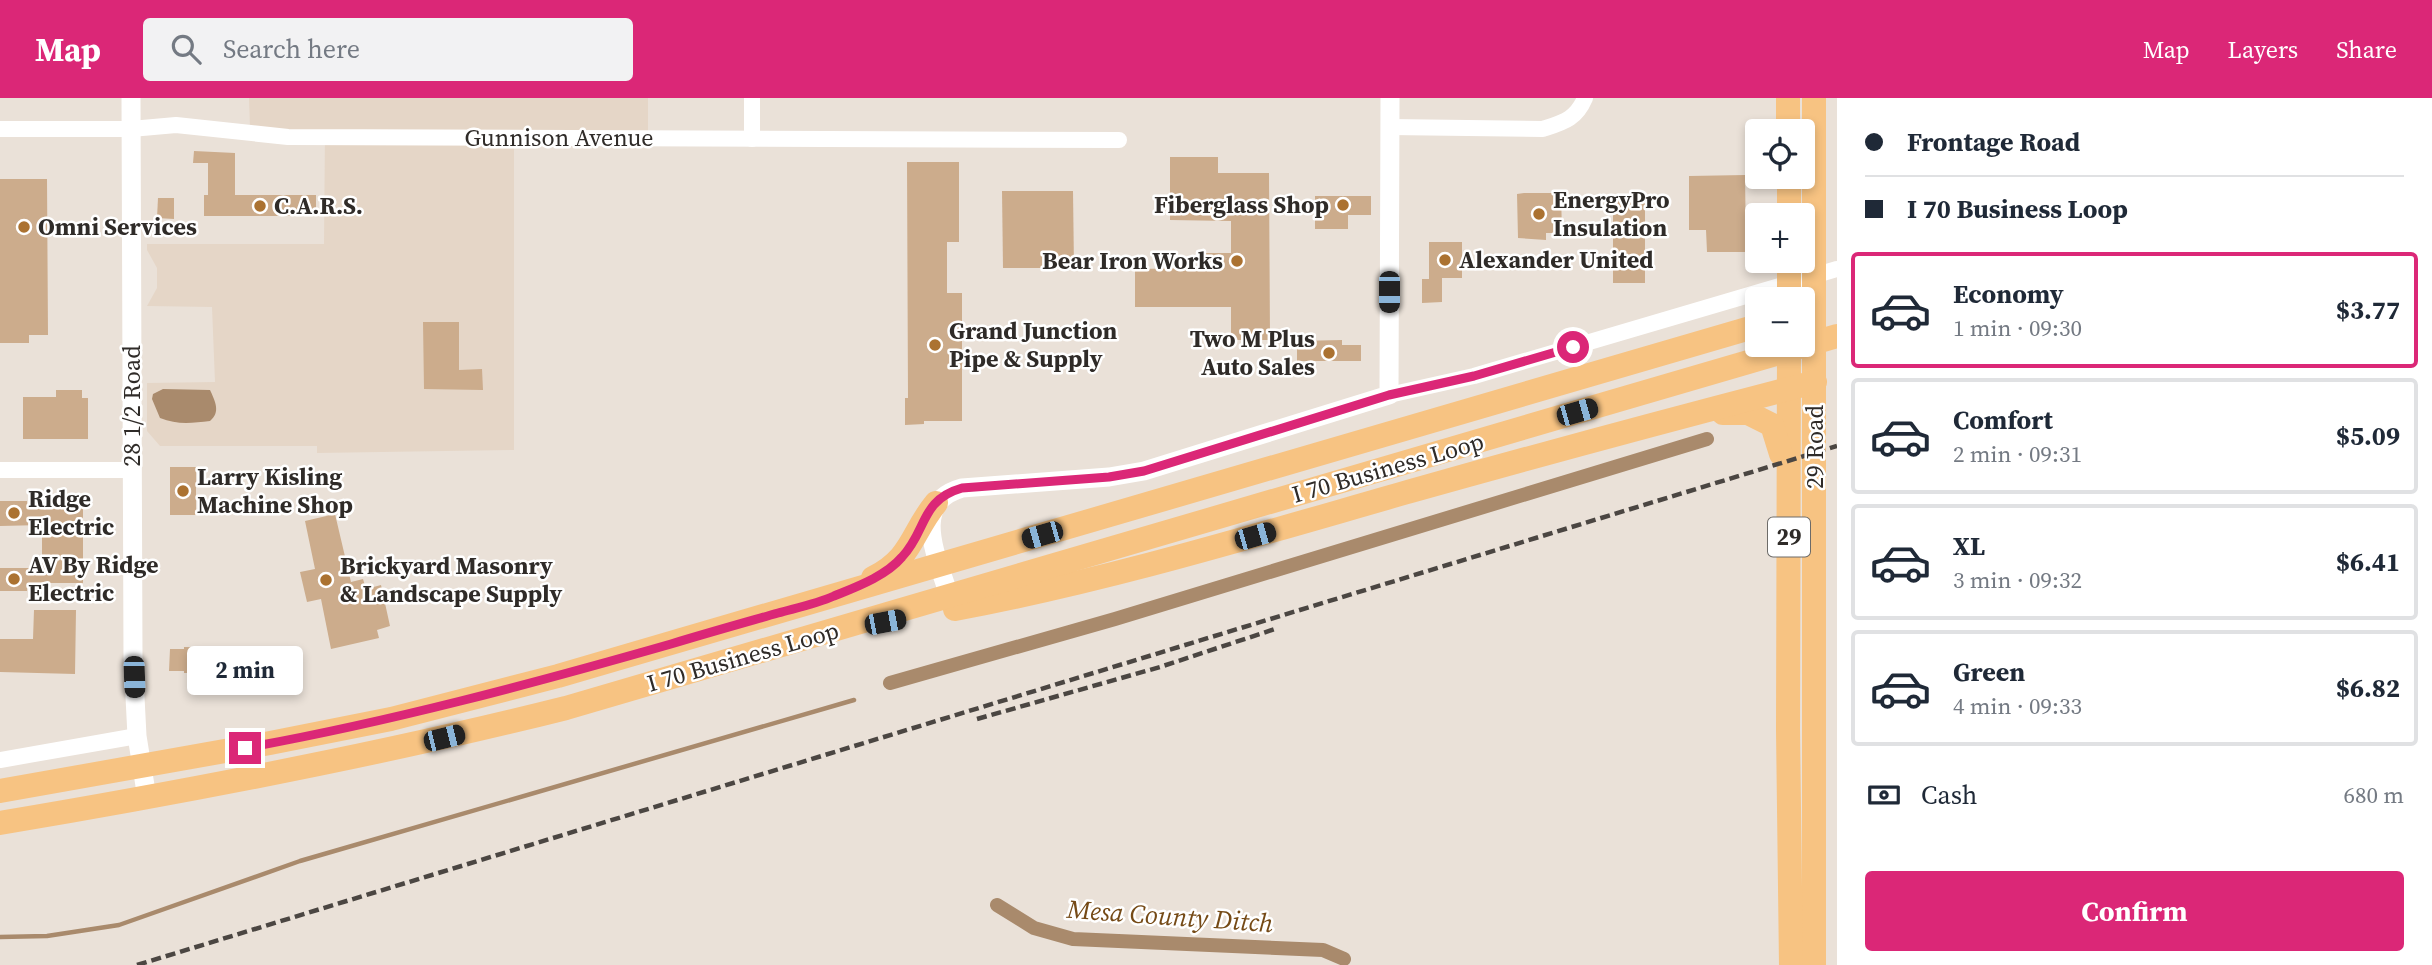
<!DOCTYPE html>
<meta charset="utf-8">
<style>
body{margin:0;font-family:"Source Serif 4",serif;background:#f2f2f3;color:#1f2937;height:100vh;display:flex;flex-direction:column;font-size:26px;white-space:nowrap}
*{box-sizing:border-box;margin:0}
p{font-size:23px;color:#747a83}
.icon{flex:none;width:38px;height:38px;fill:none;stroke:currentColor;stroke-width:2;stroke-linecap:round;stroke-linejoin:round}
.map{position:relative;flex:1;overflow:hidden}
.drawer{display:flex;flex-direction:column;background:#fff;width:595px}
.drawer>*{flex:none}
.guide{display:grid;align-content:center;height:154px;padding:0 28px;background:#fff}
.controls{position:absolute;left:1745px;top:21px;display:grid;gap:14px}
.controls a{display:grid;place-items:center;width:70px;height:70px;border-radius:7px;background:#fff;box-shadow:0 4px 10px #0003;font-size:35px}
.end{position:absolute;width:32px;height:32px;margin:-16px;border:9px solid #db2777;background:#fff;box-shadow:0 0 0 4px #fff}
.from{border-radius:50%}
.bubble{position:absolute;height:49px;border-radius:7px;background:#fff;box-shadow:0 4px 10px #0003;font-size:23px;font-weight:700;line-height:49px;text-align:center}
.car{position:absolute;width:21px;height:42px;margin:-21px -10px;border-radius:9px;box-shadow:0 0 5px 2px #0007;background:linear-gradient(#222 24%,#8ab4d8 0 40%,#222 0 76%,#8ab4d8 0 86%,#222 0)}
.guide b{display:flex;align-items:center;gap:24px;height:66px;font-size:26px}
.guide b+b{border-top:2px solid #e0e1e3}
.guide i{width:18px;height:18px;background:#1f2937}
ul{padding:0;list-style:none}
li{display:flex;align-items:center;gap:21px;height:116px;margin:0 14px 10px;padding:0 14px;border:4px solid #e0e1e3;border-radius:7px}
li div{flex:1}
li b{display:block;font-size:26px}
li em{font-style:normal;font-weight:700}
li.on{border-color:#db2777}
li>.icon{width:63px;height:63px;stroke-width:1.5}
.pay{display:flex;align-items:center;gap:18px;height:77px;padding:0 28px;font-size:26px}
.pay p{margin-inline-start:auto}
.button{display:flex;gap:14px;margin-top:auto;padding:14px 28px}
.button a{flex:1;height:80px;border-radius:7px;background:#db2777;color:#fff;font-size:28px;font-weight:700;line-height:80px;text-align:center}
header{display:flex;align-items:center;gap:42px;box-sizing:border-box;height:98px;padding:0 35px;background:#db2777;color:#fff}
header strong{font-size:33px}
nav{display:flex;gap:38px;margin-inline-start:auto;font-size:24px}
.search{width:490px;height:63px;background:#f2f2f3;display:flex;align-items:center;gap:18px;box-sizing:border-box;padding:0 24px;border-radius:7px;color:#747a83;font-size:26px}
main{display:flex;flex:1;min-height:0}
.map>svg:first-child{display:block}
.built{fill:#e5d6c7}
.water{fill:#a98a6c}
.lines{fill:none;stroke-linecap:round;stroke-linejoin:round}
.stream{stroke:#a98a6c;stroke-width:4.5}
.canal{stroke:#a98a6c;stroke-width:14}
.building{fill:#ccac8c}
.minor{stroke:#fff;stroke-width:16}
.tertiary{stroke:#fff;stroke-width:19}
.primary{stroke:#f7c382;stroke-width:24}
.rail{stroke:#4b4642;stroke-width:4.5;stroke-dasharray:10 5;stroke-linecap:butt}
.route{stroke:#db2777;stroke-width:9}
.poi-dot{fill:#ab7231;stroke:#fff;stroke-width:2.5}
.labels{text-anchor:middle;stroke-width:5;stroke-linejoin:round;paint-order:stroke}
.shield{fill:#fff;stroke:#6d6b68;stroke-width:2}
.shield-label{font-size:23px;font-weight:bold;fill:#2f2b28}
.street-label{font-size:24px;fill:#2f2b28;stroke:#fff}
.poi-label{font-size:24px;font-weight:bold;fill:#2f2b28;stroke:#fff;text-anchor:start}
.water-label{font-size:26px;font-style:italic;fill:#754a16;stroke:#fff}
</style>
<header>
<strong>Map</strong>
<div class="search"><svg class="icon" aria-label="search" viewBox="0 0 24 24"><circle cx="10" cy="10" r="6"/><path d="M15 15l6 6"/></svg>Search here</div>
<nav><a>Map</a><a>Layers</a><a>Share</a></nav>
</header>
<main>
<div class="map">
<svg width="1837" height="867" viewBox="0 0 1837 867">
<rect width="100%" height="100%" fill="#eae1d8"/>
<!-- built -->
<polygon class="built" points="249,0 648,0 648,33 514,33 514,352 317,355 317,348 160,348 147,333 147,285 215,284 212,209 147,208 157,190 157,170 147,152 147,146 324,146 325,33 279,32 250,29"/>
<!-- water -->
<path class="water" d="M163 291 210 292C215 303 221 314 210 323 192 325 177 327 160 320L152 301 153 296Z"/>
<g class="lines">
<!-- stream -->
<polyline class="stream" points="0,839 47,838 119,827 300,763 854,602"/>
<!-- canal -->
<g class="canal">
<polyline points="890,585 1115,521 1707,341"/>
<polyline points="997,807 1034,830 1073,841 1323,852 1344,861"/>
</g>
</g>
<!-- building -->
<g class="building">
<polygon points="194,53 235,55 235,97 316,97 316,118 204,118 204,97 208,97 208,65 193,65"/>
<polygon points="1170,59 1218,59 1218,75 1269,75 1270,242 1231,242 1231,209 1135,209 1135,171 1205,170 1205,155 1231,155 1231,123 1170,122"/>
<polygon points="907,64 959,64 959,144 947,144 947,195 962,195 962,323 924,323 924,326 905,327 905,300 908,300"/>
<polygon points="1745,77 1746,154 1707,154 1706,132 1689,132 1689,78"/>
<polygon points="0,81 47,81 48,237 29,237 29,245 0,245"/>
<polygon points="1002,93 1073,93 1074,170 1003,170"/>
<polygon points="1524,95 1561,95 1562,135 1546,135 1546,142 1518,140 1517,96"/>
<rect x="1613" y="97" width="32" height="88"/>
<polygon points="1315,98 1371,98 1371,117 1348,117 1348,131 1315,131"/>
<polygon points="158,100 174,100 174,121 157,120"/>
<polygon points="1429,144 1462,144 1462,180 1442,180 1442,204 1422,205 1422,181 1429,181"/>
<polygon points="423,224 459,224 459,272 482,271 483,292 424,291"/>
<polygon points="1342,242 1342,247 1361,247 1361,263 1297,263 1297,243"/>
<polygon points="56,292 82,292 82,300 88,300 88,341 23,341 23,299 56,299"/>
<rect x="170" y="369" width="26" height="48"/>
<polygon points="0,403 27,403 27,407 83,407 83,485 27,485 27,493 0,493 0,470 42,470 42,427 0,428"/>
<polygon points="335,416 351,484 363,481 366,491 381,487 390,528 377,532 379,540 331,551 321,501 307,504 300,474 315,471 305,423"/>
<polygon points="34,512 76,512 75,576 0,574 0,541 33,541"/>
<polygon points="184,549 235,550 235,575 184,575 184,573 169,573 170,551 184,551"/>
</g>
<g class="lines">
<!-- minor -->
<g class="minor">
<polyline points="752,0 752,41"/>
<path d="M1390 29 1543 31C1564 24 1576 21 1585 0"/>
<polyline points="0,31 131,31 176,27 288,39 1119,42"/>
<polyline points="1389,297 1474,278 1837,171"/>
<polyline points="0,372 132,372"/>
<polyline points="0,662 137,638"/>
</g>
<!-- tertiary -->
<g class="tertiary">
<polyline points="131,0 133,560 137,638 147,700"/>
<path d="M949 498C938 460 909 405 962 390L1109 379 1144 373 1389 297 1390 0"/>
</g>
<!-- primary -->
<g class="primary">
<polyline points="1788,0 1788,33"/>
<polyline points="1814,0 1814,867"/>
<polyline points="1789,79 1789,117"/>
<polyline points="1789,163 1789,201"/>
<polyline points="1789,247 1788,632 1791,867"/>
<polyline points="1723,315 1748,315 1772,327 1781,356"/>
<path d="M873 480C913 460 911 435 936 405"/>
<path d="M955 511C1110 482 1260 436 1411 393 1546 355 1680 319 1815 284"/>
<polyline points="0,693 270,645 391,621 558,578 1757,228"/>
<path d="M0 725C190 693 379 657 566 610L1837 238"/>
</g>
<!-- rail -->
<g class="rail">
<polyline points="977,621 1160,569 1275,531"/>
<polyline points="137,867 1837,348"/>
</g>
</g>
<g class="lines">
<!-- route -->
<path class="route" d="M245 650C389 624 531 586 671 546 707 535 743 525 778 515 796 510 816 506 834 498 856 489 886 478 902 459 927 433 920 402 962 390L1109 379 1144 373 1389 297 1474 278 1573 249"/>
</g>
<!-- markers -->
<g class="poi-dot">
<circle cx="1343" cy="107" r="7"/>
<circle cx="260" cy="108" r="7"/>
<circle cx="1539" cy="116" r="7"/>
<circle cx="24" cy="129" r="7"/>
<circle cx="1445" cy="162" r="7"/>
<circle cx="1237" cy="163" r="7"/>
<circle cx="935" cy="247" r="7"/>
<circle cx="1329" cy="255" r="7"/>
<circle cx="183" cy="393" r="7"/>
<circle cx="14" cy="415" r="7"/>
<circle cx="14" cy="481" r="7"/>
<circle cx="326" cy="482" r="7"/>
</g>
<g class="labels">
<!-- shield labels -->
<rect class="shield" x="1768" y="419.5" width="42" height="39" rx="5"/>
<g class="shield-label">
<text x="1789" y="447">29</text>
</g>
<!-- street labels -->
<g class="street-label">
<text x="559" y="48">Gunnison Avenue</text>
<text transform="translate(132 308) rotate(-90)" y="8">28 1/2 Road</text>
<text transform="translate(1815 349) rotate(-90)" y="8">29 Road</text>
<text transform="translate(1388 370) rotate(-16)" y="8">I 70 Business Loop</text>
<text transform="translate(743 559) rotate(-16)" y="8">I 70 Business Loop</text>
</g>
<!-- poi labels -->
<g class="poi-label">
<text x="1553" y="110">EnergyPro<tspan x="1553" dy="28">Insulation</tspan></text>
<text x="1329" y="115" text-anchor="end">Fiberglass Shop</text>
<text x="274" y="116">C.A.R.S.</text>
<text x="38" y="137">Omni Services</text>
<text x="1459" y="170">Alexander United</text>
<text x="1223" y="171" text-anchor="end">Bear Iron Works</text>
<text x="949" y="241">Grand Junction<tspan x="949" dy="28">Pipe &amp; Supply</tspan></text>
<text x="1315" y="249" text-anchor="end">Two M Plus<tspan x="1315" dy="28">Auto Sales</tspan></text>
<text x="197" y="387">Larry Kisling<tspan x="197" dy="28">Machine Shop</tspan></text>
<text x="28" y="409">Ridge<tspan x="28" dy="28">Electric</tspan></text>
<text x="28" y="475">AV By Ridge<tspan x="28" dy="28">Electric</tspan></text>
<text x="340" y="476">Brickyard Masonry<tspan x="340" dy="28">&amp; Landscape Supply</tspan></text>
</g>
<!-- water labels -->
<g class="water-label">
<text transform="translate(1170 818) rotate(4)" y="9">Mesa County Ditch</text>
</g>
</g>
</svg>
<div class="controls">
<a><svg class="icon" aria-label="locate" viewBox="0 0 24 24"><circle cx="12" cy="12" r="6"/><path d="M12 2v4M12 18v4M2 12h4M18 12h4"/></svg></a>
<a>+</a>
<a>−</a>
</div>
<i class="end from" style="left:1573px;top:249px"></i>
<i class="end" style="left:245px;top:650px"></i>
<div class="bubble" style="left:187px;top:548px;width:116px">2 min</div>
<i class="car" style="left:1389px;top:194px;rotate:180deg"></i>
<i class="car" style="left:1577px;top:314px;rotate:74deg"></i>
<i class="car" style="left:1042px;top:437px;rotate:254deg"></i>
<i class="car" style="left:1255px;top:438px;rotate:74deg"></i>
<i class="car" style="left:885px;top:524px;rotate:79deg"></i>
<i class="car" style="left:134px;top:579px;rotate:178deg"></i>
<i class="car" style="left:444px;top:640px;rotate:76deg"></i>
</div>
<section class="drawer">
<div class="guide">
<b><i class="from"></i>Frontage Road</b>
<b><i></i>I 70 Business Loop</b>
</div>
<ul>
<li class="on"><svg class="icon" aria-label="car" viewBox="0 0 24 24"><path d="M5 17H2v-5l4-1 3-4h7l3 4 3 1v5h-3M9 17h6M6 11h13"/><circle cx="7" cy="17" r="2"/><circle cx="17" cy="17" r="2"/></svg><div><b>Economy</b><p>1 min · 09:30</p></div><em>$3.77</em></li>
<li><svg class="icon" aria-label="car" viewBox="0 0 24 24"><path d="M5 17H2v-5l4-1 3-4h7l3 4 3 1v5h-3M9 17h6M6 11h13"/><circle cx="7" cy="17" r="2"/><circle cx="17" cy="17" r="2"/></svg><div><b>Comfort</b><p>2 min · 09:31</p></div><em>$5.09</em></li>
<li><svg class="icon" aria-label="car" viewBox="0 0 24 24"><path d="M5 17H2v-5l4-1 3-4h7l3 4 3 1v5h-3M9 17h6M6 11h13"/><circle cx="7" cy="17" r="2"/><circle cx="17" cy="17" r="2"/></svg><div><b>XL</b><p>3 min · 09:32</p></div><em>$6.41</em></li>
<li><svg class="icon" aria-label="car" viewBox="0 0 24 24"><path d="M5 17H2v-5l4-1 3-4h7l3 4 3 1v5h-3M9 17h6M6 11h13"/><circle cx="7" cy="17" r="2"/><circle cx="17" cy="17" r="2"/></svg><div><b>Green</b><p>4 min · 09:33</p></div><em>$6.82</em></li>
</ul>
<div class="pay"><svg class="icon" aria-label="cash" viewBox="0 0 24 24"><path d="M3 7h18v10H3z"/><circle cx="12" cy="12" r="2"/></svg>Cash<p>680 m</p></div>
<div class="button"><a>Confirm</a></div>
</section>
</main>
